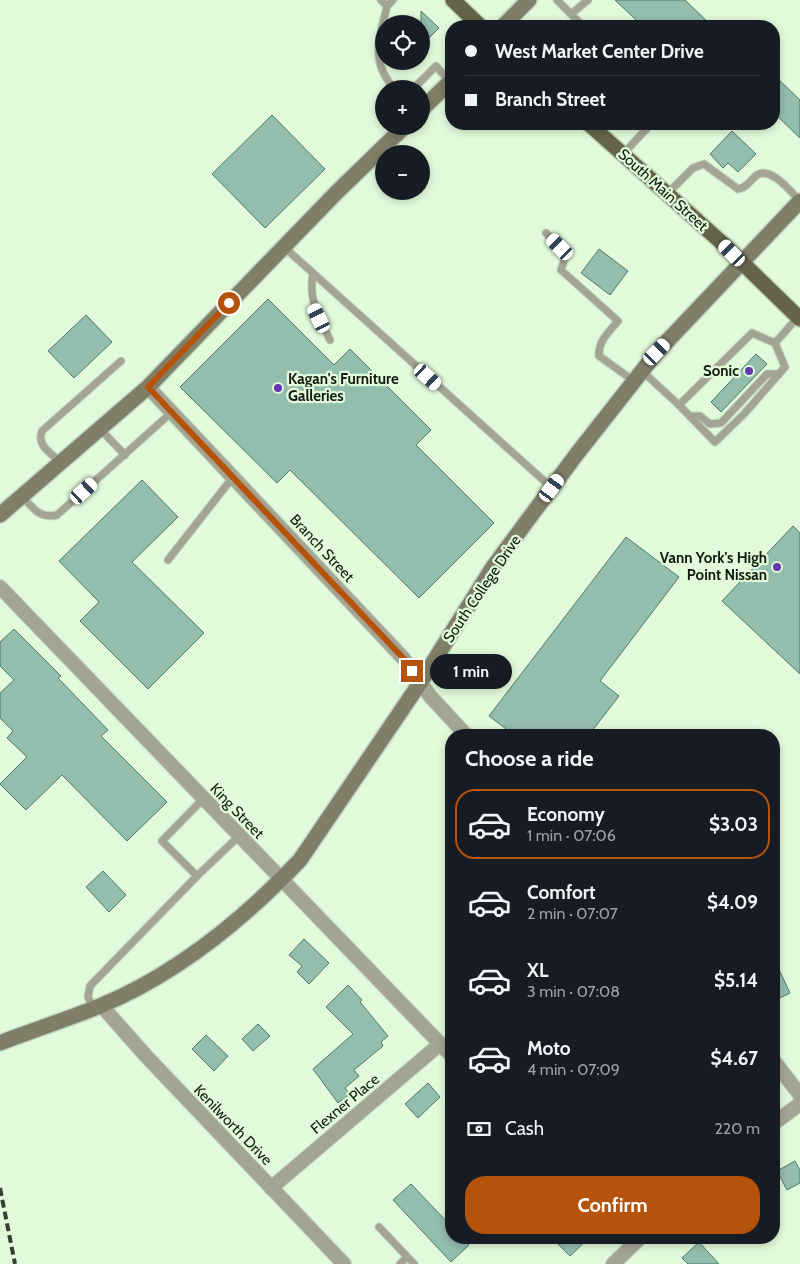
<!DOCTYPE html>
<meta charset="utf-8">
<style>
body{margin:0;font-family:Cabin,sans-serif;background:#20242c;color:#f1f3f6;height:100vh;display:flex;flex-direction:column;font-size:19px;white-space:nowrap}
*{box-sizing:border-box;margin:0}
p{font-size:16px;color:#9ea1a6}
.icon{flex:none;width:28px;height:28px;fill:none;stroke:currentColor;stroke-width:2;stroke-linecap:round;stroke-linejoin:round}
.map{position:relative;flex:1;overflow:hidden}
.sheet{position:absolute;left:445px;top:729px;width:335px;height:515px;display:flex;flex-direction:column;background:#171b24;border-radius:20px;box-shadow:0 2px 8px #0003}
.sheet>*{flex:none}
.hud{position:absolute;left:445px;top:20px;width:335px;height:110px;border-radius:20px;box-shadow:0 2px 8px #0003;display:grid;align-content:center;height:110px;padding:0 20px;background:#171b24}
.controls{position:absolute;left:375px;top:15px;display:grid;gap:10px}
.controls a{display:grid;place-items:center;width:55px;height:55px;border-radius:50%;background:#171b24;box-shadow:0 2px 8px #0003;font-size:25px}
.end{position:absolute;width:22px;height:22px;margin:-11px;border:6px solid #b45309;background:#fff;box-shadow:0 0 0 2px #fff}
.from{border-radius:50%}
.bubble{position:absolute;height:35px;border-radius:18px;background:#171b24;box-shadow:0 2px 8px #0003;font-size:16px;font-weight:800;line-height:35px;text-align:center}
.car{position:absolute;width:15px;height:30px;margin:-15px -8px;border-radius:6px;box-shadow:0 0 4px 1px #0007;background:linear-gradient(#fff 24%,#345 0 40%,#fff 0 76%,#345 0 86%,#fff 0)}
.hud b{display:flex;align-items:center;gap:18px;height:48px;font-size:19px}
.hud b+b{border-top:1px solid #363941}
.hud i{width:12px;height:12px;background:#f1f3f6}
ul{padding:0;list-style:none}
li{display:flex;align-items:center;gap:15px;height:70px;margin:0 10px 8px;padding:0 10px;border:2px solid transparent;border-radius:20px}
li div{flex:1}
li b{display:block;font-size:19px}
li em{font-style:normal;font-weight:800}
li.current{border-color:#b45309}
li>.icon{width:45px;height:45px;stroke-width:1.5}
h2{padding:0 20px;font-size:22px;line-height:60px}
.pay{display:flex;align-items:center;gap:12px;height:55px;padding:0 20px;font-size:19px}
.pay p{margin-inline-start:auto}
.button{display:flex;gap:10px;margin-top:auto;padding:10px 20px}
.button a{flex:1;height:58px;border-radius:20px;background:#b45309;color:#fff;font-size:20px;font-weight:800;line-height:58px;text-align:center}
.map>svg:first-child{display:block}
.building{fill:#93bdad;stroke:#52796b}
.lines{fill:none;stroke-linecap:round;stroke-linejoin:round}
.lane-casing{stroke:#c0d6ba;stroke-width:9}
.street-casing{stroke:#c0d6ba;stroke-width:16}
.secondary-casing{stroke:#c0d6ba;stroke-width:18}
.primary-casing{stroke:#c0d6ba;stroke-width:18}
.lane{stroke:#a4a494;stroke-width:7}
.street{stroke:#a4a494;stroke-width:14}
.secondary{stroke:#7f7f68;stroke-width:15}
.primary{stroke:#656448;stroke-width:15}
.rail{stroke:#343f31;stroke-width:4;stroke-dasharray:8 4;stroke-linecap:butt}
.route{stroke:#b45309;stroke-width:6}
.poi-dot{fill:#6536ae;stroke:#e1fada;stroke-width:2}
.labels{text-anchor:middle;stroke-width:4.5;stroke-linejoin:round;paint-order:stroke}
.street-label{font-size:15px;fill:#131b10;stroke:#e1fada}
.poi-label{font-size:15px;font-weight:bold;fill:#131b10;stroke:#e1fada;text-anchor:end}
</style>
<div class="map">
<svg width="800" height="1264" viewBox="0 0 800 1264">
<rect width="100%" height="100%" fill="#e1fada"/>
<!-- building -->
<g class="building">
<polygon points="615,0 685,0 712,26 630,26 636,20"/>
<polygon points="421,11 439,28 421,46"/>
<polygon points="774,75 800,100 800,138 774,113"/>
<polygon points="272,115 325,169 265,228 212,174"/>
<polygon points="732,131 756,154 738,172 728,163 723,168 710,154"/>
<polygon points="599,249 628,271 610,295 581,273"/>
<polygon points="268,299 334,365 350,349 431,430 416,445 494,523 419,598 290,470 277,483 180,387"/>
<polygon points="86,315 112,342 74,378 48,351"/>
<polygon points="756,354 767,364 721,412 711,402"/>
<polygon points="142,480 178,517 132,562 204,633 148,689 80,621 99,602 59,561"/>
<polygon points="793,526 800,533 800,674 722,601"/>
<polygon points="626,537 679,577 600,681 619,696 589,735 514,735 489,716"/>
<polygon points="14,629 61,676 58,678 108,730 101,736 167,802 127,841 62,775 26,810 0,784 27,757 7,738 13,731 0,718 0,693 14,680 0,666 0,642"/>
<polygon points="103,871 126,895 109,912 86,887"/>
<polygon points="304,939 329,963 309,984 297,972 302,966 289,955"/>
<polygon points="774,959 790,993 774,1001"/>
<polygon points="348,985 362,1000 360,1002 388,1036 381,1042 383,1046 354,1070 359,1076 345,1088 350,1094 338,1103 313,1069 353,1034 326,1007"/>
<polygon points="258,1024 270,1036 253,1051 242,1039"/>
<polygon points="206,1035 228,1056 214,1071 192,1049"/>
<polygon points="428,1083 440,1097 418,1118 405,1104"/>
<polygon points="795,1161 800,1170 800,1183 787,1190 777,1171"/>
<polygon points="411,1184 451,1226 451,1238 462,1238 469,1245 451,1262 393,1200"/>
<polygon points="552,1238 589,1238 570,1256"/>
<polygon points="699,1242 719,1264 688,1264 682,1258"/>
</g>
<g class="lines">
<!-- lane casing -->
<g class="lane-casing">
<g id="lane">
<path d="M381 0 387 6C380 37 369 62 395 89"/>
<polyline points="557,0 583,26"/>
<polyline points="387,6 393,0"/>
<polyline points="571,14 588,0"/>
<polyline points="413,89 436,66 450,82"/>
<polyline points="623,154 651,124"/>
<path d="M667 194 693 168 704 164 738 189C747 188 750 180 757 175 771 166 791 192 800 201"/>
<path d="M546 233 560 247 565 258 561 270 618 321C609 332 598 341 599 356L634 381"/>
<polyline points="284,247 552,488"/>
<path d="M313 274C308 299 319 317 330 340"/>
<polyline points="642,371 679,405 752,333 775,343 798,317"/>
<polyline points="679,405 715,442 744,414 785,367 775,343"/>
<polyline points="690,416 700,416 710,424 721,423 767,374 779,374"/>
<polyline points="100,429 125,455"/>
<path d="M62 463C52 454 36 446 42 431L121 361"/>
<path d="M22 496C33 508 39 519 57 515L172 412"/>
<polyline points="168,560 233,477"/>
<polyline points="203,799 162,841 197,876 239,836"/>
<polyline points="93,1008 88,997 90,986 197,876"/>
<polyline points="379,1227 414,1264"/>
<polyline points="400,1264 407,1257"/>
</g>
</g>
<!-- street casing -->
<g class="street-casing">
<g id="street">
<polyline points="148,387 404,659 430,696 466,735"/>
<polyline points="0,587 451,1055"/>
<polyline points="101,1005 146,1056 344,1264"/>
<polyline points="774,1061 800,1095"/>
<polyline points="774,1123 800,1104"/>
<polyline points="271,1188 440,1044"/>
<polyline points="613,1264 640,1238"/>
</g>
</g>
<!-- secondary casing -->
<g class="secondary-casing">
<g id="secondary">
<polyline points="503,26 529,0"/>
<polyline points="421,110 451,81"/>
<polyline points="0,515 148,387 336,193 405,126"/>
<path d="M0 1043C33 1030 68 1019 100 1006 177 974 243 920 300 860L420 683 493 567 576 455 657 352 800 201"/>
</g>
</g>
<!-- primary casing -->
<g class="primary-casing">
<g id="primary">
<polyline points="453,0 480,26"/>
<polyline points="589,124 721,242 800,319"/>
</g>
</g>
<!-- lane -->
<use href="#lane" class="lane"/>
<!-- street -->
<use href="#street" class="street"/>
<!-- secondary -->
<use href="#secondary" class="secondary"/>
<!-- primary -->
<use href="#primary" class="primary"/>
<!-- rail -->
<polyline class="rail" points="0,1188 15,1264"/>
</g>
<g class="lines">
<!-- route -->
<polyline class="route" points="229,303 148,387 404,659 412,671"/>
</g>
<!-- markers -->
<g class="poi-dot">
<circle cx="749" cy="371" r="5"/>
<circle cx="278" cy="388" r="5"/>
<circle cx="777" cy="567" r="5"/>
</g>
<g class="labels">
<!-- street labels -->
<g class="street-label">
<text transform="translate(663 190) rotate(42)" y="5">South Main Street</text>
<text transform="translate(322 548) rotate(47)" y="5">Branch Street</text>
<text transform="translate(482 589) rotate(-56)" y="5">South College Drive</text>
<text transform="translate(237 811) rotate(46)" y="5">King Street</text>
<text transform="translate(345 1104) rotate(-40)" y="5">Flexner Place</text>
<text transform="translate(233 1125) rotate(46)" y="5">Kenilworth Drive</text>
</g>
<!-- poi labels -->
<g class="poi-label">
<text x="739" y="376">Sonic</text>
<text x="288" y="384" text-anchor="start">Kagan's Furniture<tspan x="288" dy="17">Galleries</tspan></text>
<text x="767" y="563">Vann York's High<tspan x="767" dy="17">Point Nissan</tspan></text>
</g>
</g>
</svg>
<div class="controls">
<a><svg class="icon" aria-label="locate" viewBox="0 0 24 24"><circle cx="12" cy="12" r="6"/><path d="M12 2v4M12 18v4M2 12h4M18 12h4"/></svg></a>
<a>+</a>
<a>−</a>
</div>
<i class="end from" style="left:229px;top:303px"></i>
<i class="end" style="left:412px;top:671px"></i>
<div class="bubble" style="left:430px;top:654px;width:82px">1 min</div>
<i class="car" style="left:560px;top:247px;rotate:315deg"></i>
<i class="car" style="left:732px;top:253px;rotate:315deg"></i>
<i class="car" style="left:319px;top:318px;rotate:334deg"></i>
<i class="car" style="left:657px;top:352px;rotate:44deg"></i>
<i class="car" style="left:428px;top:377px;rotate:132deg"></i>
<i class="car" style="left:552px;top:488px;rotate:36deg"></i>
<i class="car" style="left:84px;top:491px;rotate:48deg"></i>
<div class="hud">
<b><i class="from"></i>West Market Center Drive</b>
<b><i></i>Branch Street</b>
</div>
<section class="sheet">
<h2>Choose a ride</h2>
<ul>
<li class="current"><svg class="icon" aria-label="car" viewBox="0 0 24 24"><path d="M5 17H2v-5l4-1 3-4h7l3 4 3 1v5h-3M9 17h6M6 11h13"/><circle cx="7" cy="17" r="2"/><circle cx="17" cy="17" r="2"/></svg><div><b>Economy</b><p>1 min · 07:06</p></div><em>$3.03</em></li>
<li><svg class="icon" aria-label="car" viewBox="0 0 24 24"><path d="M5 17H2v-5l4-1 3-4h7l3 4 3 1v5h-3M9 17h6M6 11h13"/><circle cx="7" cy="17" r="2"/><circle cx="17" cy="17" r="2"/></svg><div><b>Comfort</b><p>2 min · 07:07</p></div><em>$4.09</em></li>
<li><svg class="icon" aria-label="car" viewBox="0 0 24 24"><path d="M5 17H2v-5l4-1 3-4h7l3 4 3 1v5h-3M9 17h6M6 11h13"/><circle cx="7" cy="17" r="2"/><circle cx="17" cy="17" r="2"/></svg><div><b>XL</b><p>3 min · 07:08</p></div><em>$5.14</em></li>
<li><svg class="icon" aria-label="car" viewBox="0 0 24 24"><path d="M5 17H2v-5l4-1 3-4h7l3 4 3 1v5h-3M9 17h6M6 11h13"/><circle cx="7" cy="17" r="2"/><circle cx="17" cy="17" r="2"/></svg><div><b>Moto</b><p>4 min · 07:09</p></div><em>$4.67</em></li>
</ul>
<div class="pay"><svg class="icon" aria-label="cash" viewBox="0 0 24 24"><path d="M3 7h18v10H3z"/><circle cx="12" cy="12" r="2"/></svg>Cash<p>220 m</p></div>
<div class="button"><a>Confirm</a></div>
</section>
</div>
